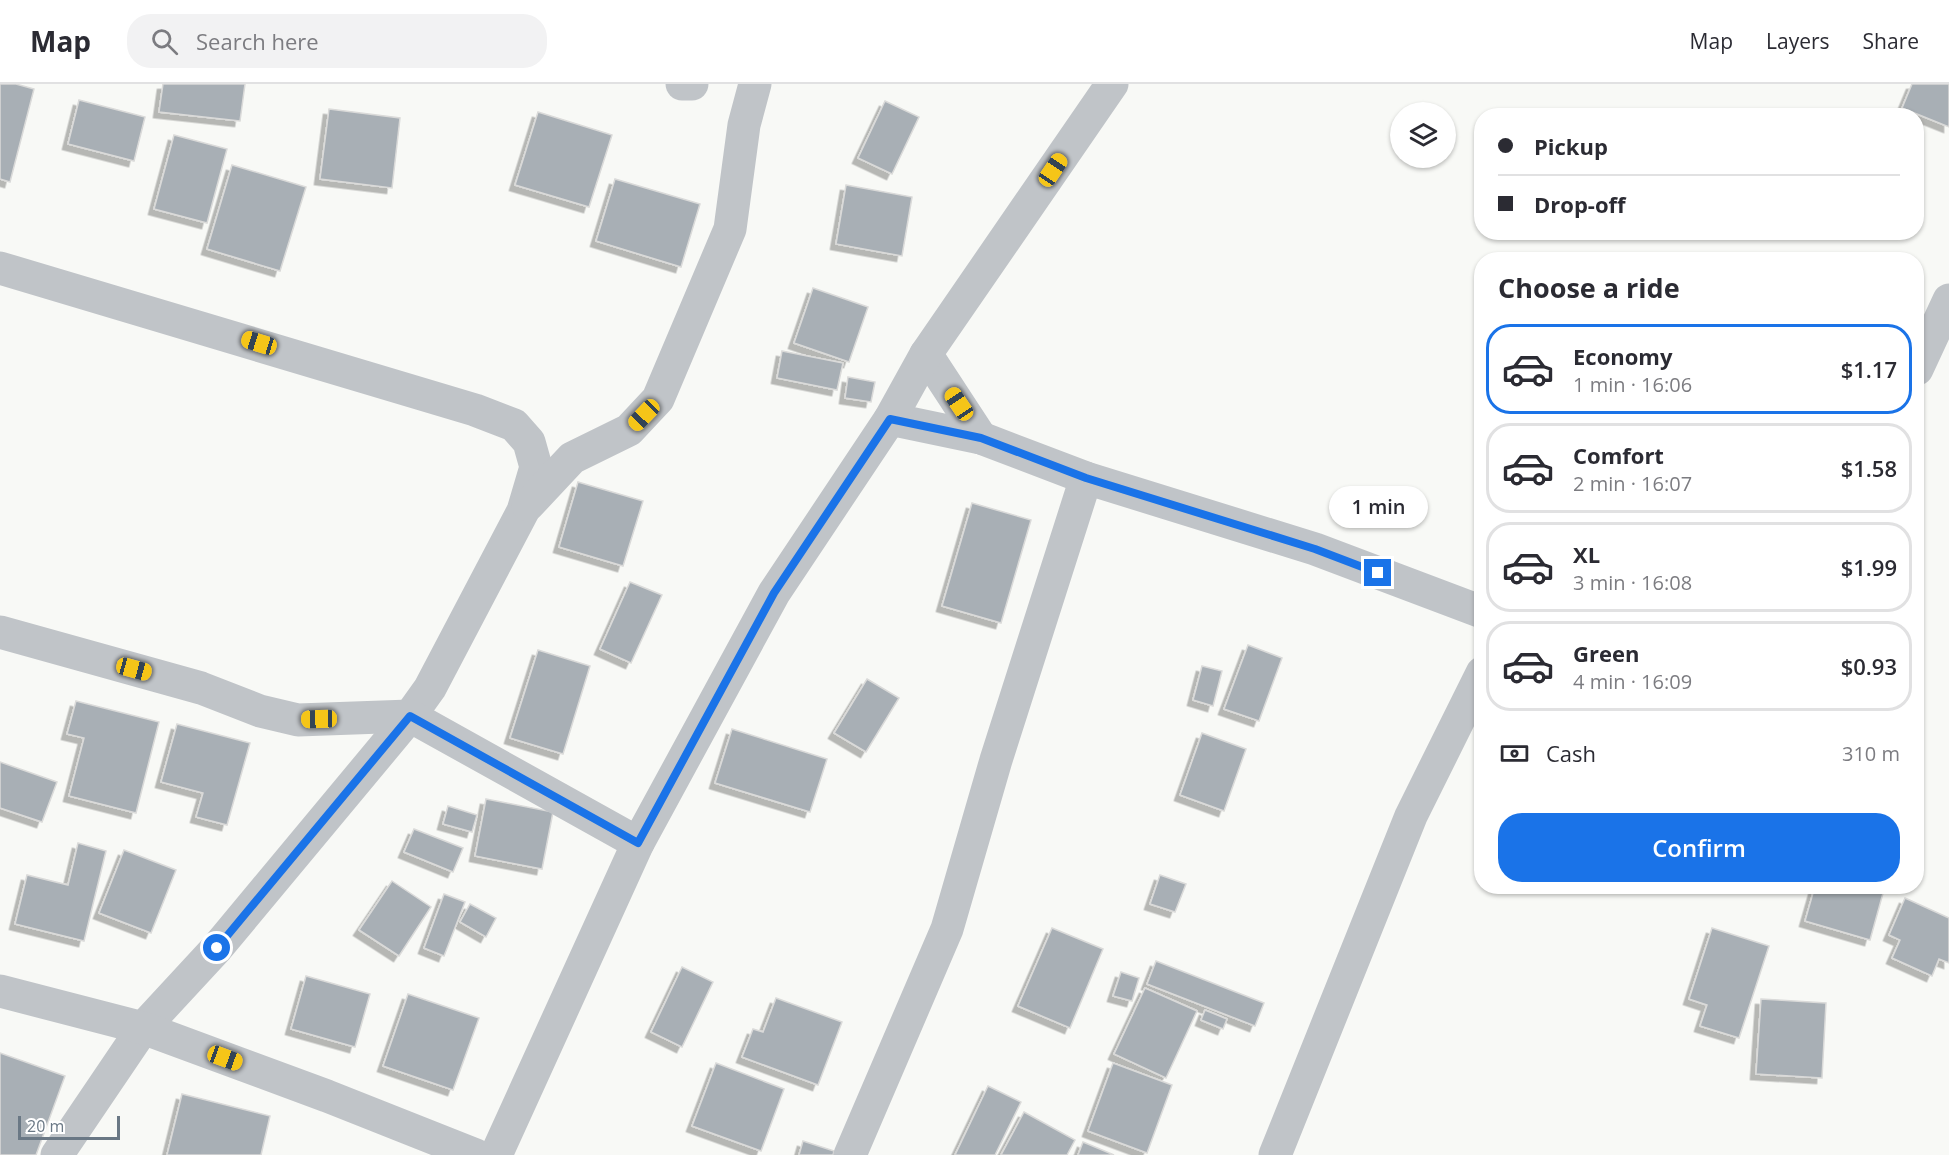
<!DOCTYPE html>
<meta charset="utf-8">
<style>
body{margin:0;font-family:"Open Sans",sans-serif;background:#f2f2f3;color:#2b2b33;height:100vh;display:flex;flex-direction:column;font-size:22px;white-space:nowrap}
*{box-sizing:border-box;margin:0}
p{font-size:20px;color:#7c7c81}
.icon{flex:none;width:33px;height:33px;fill:none;stroke:currentColor;stroke-width:2;stroke-linecap:round;stroke-linejoin:round}
.map{position:relative;flex:1;overflow:hidden}
.side{position:absolute;left:1474px;top:168px;width:450px;height:642px;display:flex;flex-direction:column;background:#fff;border-radius:24px;box-shadow:0 2px 4px #0004}
.side>*{flex:none}
.banner{position:absolute;left:1474px;top:24px;width:450px;height:132px;border-radius:24px;box-shadow:0 2px 4px #0004;display:grid;align-content:center;height:132px;padding:0 24px;background:#fff}
.fabs{position:absolute;left:1390px;top:18px;display:grid;gap:12px}
.fabs a{display:grid;place-items:center;width:66px;height:66px;border-radius:50%;background:#fff;box-shadow:0 2px 4px #0004;font-size:30px}
.scale{position:absolute;left:18px;bottom:15px;width:102px;box-sizing:border-box;padding-left:6px;border:3px solid #6a7885;border-top:0;font-size:16px;line-height:21px;white-space:nowrap;color:#6a7885;-webkit-text-stroke:4px #fff;paint-order:stroke}
.end{position:absolute;width:27px;height:27px;margin:-14px;border:8px solid #1a73e8;background:#fff;box-shadow:0 0 0 3px #fff}
.from{border-radius:50%}
.bubble{position:absolute;height:42px;border-radius:21px;background:#fff;box-shadow:0 2px 4px #0004;font-size:20px;font-weight:600;line-height:42px;text-align:center}
.car{position:absolute;width:18px;height:36px;margin:-18px -9px;border-radius:8px;box-shadow:0 0 4px 2px #0007;background:linear-gradient(#f5c518 24%,#345 0 40%,#f5c518 0 76%,#345 0 86%,#f5c518 0)}
.banner b{display:flex;align-items:center;gap:21px;height:57px;font-size:22px}
.banner b+b{border-top:2px solid #e1e1e2}
.banner i{width:15px;height:15px;background:#2b2b33}
ul{padding:0;list-style:none}
li{display:flex;align-items:center;gap:18px;height:90px;margin:0 12px 9px;padding:0 12px;border:3px solid #e1e1e2;border-radius:24px}
li div{flex:1}
li b{display:block;font-size:22px}
li em{font-style:normal;font-weight:600}
li.on{border-color:#1a73e8}
li>.icon{width:54px;height:54px;stroke-width:1.5}
h2{padding:0 24px;font-size:27px;line-height:72px}
.pay{display:flex;align-items:center;gap:15px;height:66px;padding:0 24px;font-size:22px}
.pay p{margin-inline-start:auto}
.action{display:flex;gap:12px;margin-top:auto;padding:12px 24px}
.action a{flex:1;height:69px;border-radius:24px;background:#1a73e8;color:#fff;font-size:24px;font-weight:600;line-height:69px;text-align:center}
header{display:flex;align-items:center;gap:36px;box-sizing:border-box;height:84px;padding:0 30px;background:#fff;border-bottom:2px solid #e1e1e2}
header strong{font-size:28px}
nav{display:flex;gap:33px;margin-inline-start:auto;font-size:21px}
.search{width:420px;height:54px;background:#f2f2f3;display:flex;align-items:center;gap:15px;box-sizing:border-box;padding:0 21px;border-radius:24px;color:#7c7c81;font-size:22px}
.map>svg:first-child{display:block}
.building{fill:#a8afb5;stroke:#dadad9;stroke-width:1.5;filter:url(#shadow)}
.lines{fill:none;stroke-linecap:round;stroke-linejoin:round}
.minor{stroke:#c0c4c8;stroke-width:33}
.route{stroke:#1a73e8;stroke-width:8}
</style>
<header>
<strong>Map</strong>
<div class="search"><svg class="icon" aria-label="search" viewBox="0 0 24 24"><circle cx="10" cy="10" r="6"/><path d="M15 15l6 6"/></svg>Search here</div>
<nav><a>Map</a><a>Layers</a><a>Share</a></nav>
</header>
<div class="map">
<svg width="1949" height="1071" viewBox="0 0 1949 1071">
<defs>
<filter id="shadow"><feDropShadow dx="-5.5" dy="5.5" stdDeviation="0" flood-color="#0004"/></filter>
</defs>
<rect width="100%" height="100%" fill="#f8f9f6"/>
<!-- building -->
<g class="building">
<polygon points="0,0 16,0 34,5 10,98 0,95"/>
<polygon points="163,0 245,0 240,37 159,28"/>
<polygon points="1912,0 1949,0 1949,43 1902,24"/>
<polygon points="79,16 145,33 134,77 68,60"/>
<polygon points="885,17 919,33 892,90 858,74"/>
<polygon points="329,25 400,34 392,104 320,95"/>
<polygon points="538,28 612,51 589,123 515,101"/>
<polygon points="174,51 227,65 207,139 154,125"/>
<polygon points="232,81 306,103 280,187 207,165"/>
<polygon points="615,95 700,120 681,183 596,157"/>
<polygon points="846,101 912,113 902,172 836,160"/>
<polygon points="813,204 868,223 849,278 794,259"/>
<polygon points="782,267 843,279 837,306 777,294"/>
<polygon points="848,293 875,298 871,318 845,314"/>
<polygon points="578,398 643,417 623,482 559,463"/>
<polygon points="972,419 1031,436 1001,539 942,522"/>
<polygon points="630,498 662,511 631,579 600,565"/>
<polygon points="1248,561 1282,574 1259,637 1224,625"/>
<polygon points="538,566 590,582 563,670 510,654"/>
<polygon points="1202,582 1222,587 1213,622 1193,616"/>
<polygon points="867,595 899,614 866,668 834,649"/>
<polygon points="76,617 159,638 136,729 69,712 84,654 67,650"/>
<polygon points="177,640 250,659 227,741 196,733 203,709 161,698"/>
<polygon points="732,645 827,675 810,728 715,699"/>
<polygon points="1202,649 1246,665 1224,727 1180,711"/>
<polygon points="0,678 57,698 42,738 0,724"/>
<polygon points="486,715 553,728 542,785 475,772"/>
<polygon points="448,722 477,731 472,748 443,740"/>
<polygon points="414,745 463,764 453,788 404,768"/>
<polygon points="78,759 106,767 84,857 15,840 27,791 68,801"/>
<polygon points="124,766 176,786 151,849 99,829"/>
<polygon points="1160,791 1186,800 1175,828 1150,820"/>
<polygon points="392,797 431,823 399,872 359,846"/>
<polygon points="1815,802 1885,802 1870,856 1805,837"/>
<polygon points="444,810 465,818 444,872 424,864"/>
<polygon points="1905,814 1949,834 1949,879 1939,875 1932,892 1892,874 1900,856 1889,851"/>
<polygon points="470,820 496,834 486,853 460,838"/>
<polygon points="1052,844 1103,865 1070,944 1018,922"/>
<polygon points="1712,844 1769,862 1739,954 1700,942 1707,921 1689,915"/>
<polygon points="1156,877 1264,919 1255,942 1147,900"/>
<polygon points="682,883 713,898 682,963 651,948"/>
<polygon points="1121,888 1139,894 1132,917 1113,912"/>
<polygon points="306,892 370,910 355,963 291,945"/>
<polygon points="1145,904 1197,927 1166,994 1114,970"/>
<polygon points="408,910 479,934 453,1006 383,982"/>
<polygon points="776,914 842,938 818,1001 742,973 753,945 763,948"/>
<polygon points="1761,915 1826,919 1822,994 1756,990"/>
<polygon points="1205,926 1227,935 1223,945 1201,936"/>
<polygon points="0,969 65,992 36,1071 0,1071"/>
<polygon points="716,979 784,1005 761,1067 692,1042"/>
<polygon points="1113,979 1172,1001 1147,1069 1088,1047"/>
<polygon points="988,1002 1021,1018 995,1071 955,1071"/>
<polygon points="182,1010 270,1032 261,1071 167,1071"/>
<polygon points="1024,1028 1075,1056 1067,1071 1001,1071"/>
<polygon points="803,1057 834,1067 833,1071 799,1071"/>
<polygon points="1083,1058 1114,1071 1078,1071"/>
</g>
<g class="lines">
<!-- minor -->
<g class="minor">
<polyline points="682,0 692,0"/>
<polyline points="0,184 475,326 514,341 529,358 536,383 523,427 430,604 410,632 217,864 143,944 57,1071"/>
<polyline points="926,270 981,354"/>
<polyline points="1917,285 1949,216"/>
<polyline points="890,335 981,354 1086,394 1315,465 1482,528"/>
<polyline points="528,421 572,374 629,346 658,315 730,145 744,41 755,0"/>
<polyline points="0,548 201,604 260,627 298,636 410,632 638,759"/>
<polyline points="0,907 143,944 327,1012 476,1071"/>
<polyline points="496,1071 638,759 774,509 890,335 926,270 1112,0"/>
<polyline points="850,1071 947,845 996,676 1086,394"/>
<polyline points="1275,1071 1411,732 1482,589"/>
</g>
</g>
<g class="lines">
<!-- route -->
<polyline class="route" points="217,864 410,632 638,759 774,509 890,335 981,354 1086,394 1315,465 1378,489"/>
</g>
</svg>
<div class="fabs">
<a><svg class="icon" aria-label="layers" viewBox="0 0 24 24"><path d="M12 4l9 5-9 5-9-5zM3 14l9 5 9-5"/></svg></a>
</div>
<div class="scale">20 m</div>
<i class="end from" style="left:217px;top:864px"></i>
<i class="end" style="left:1378px;top:489px"></i>
<div class="bubble" style="left:1329px;top:402px;width:99px">1 min</div>
<i class="car" style="left:1053px;top:86px;rotate:34deg"></i>
<i class="car" style="left:259px;top:259px;rotate:287deg"></i>
<i class="car" style="left:959px;top:320px;rotate:326deg"></i>
<i class="car" style="left:644px;top:331px;rotate:224deg"></i>
<i class="car" style="left:134px;top:585px;rotate:105deg"></i>
<i class="car" style="left:319px;top:635px;rotate:269deg"></i>
<i class="car" style="left:225px;top:974px;rotate:110deg"></i>
<div class="banner">
<b><i class="from"></i>Pickup</b>
<b><i></i>Drop-off</b>
</div>
<section class="side">
<h2>Choose a ride</h2>
<ul>
<li class="on"><svg class="icon" aria-label="car" viewBox="0 0 24 24"><path d="M5 17H2v-5l4-1 3-4h7l3 4 3 1v5h-3M9 17h6M6 11h13"/><circle cx="7" cy="17" r="2"/><circle cx="17" cy="17" r="2"/></svg><div><b>Economy</b><p>1 min · 16:06</p></div><em>$1.17</em></li>
<li><svg class="icon" aria-label="car" viewBox="0 0 24 24"><path d="M5 17H2v-5l4-1 3-4h7l3 4 3 1v5h-3M9 17h6M6 11h13"/><circle cx="7" cy="17" r="2"/><circle cx="17" cy="17" r="2"/></svg><div><b>Comfort</b><p>2 min · 16:07</p></div><em>$1.58</em></li>
<li><svg class="icon" aria-label="car" viewBox="0 0 24 24"><path d="M5 17H2v-5l4-1 3-4h7l3 4 3 1v5h-3M9 17h6M6 11h13"/><circle cx="7" cy="17" r="2"/><circle cx="17" cy="17" r="2"/></svg><div><b>XL</b><p>3 min · 16:08</p></div><em>$1.99</em></li>
<li><svg class="icon" aria-label="car" viewBox="0 0 24 24"><path d="M5 17H2v-5l4-1 3-4h7l3 4 3 1v5h-3M9 17h6M6 11h13"/><circle cx="7" cy="17" r="2"/><circle cx="17" cy="17" r="2"/></svg><div><b>Green</b><p>4 min · 16:09</p></div><em>$0.93</em></li>
</ul>
<div class="pay"><svg class="icon" aria-label="cash" viewBox="0 0 24 24"><path d="M3 7h18v10H3z"/><circle cx="12" cy="12" r="2"/></svg>Cash<p>310 m</p></div>
<div class="action"><a>Confirm</a></div>
</section>
</div>
